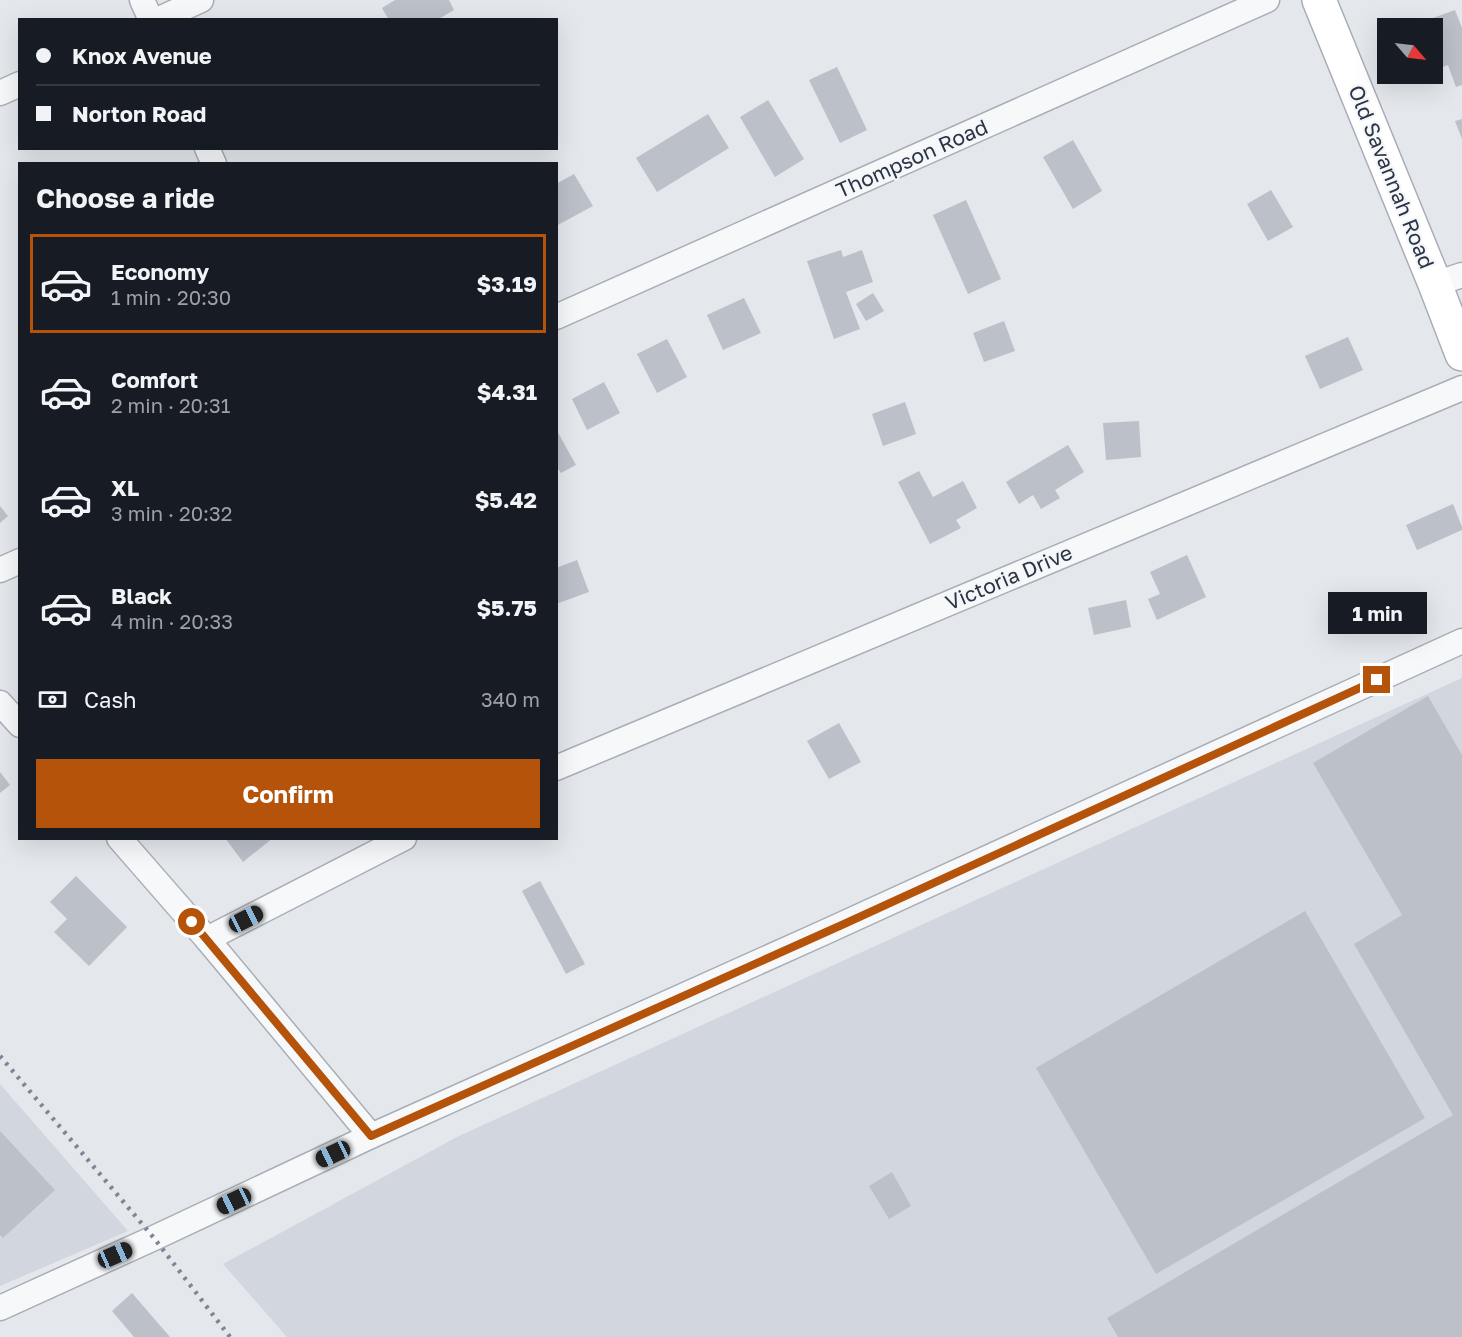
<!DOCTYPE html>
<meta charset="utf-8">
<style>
body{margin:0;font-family:"Golos Text",sans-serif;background:#242831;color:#f1f3f6;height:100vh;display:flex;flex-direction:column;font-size:22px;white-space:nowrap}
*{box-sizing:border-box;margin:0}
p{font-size:20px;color:#9ea1a6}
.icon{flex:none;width:33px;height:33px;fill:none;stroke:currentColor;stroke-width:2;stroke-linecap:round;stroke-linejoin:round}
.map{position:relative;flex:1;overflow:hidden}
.side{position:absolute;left:18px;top:162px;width:540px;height:678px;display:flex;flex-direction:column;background:#171b24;border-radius:0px;box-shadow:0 6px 24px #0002}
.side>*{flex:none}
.guide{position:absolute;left:18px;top:18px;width:540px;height:132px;border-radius:0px;box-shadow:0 6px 24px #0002;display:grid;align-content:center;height:132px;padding:0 18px;background:#171b24}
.needle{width:39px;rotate:118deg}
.buttons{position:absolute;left:1377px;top:18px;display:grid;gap:12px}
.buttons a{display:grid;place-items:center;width:66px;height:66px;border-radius:0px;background:#171b24;box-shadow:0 6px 24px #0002;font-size:30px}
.end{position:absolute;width:27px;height:27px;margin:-14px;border:8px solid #b45309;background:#fff;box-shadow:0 0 0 3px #fff}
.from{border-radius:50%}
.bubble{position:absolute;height:42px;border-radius:0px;background:#171b24;box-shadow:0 6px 24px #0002;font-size:20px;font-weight:700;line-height:42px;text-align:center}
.car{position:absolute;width:18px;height:36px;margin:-18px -9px;border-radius:8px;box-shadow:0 0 4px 2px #0007;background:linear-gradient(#222 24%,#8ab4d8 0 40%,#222 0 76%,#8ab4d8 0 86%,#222 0)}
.guide b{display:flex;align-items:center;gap:21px;height:57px;font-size:22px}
.guide b+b{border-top:2px solid #363941}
.guide i{width:15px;height:15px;background:#f1f3f6}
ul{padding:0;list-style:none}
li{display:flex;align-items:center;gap:18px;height:99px;margin:0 12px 9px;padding:0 6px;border:3px solid transparent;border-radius:0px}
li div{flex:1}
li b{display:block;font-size:22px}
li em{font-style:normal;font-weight:700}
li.on{border-color:#b45309}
li>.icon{width:54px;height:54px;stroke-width:1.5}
h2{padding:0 18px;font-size:27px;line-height:72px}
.pay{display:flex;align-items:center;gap:15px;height:66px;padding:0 18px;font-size:22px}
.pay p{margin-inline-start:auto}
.action{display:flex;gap:12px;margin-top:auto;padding:12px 18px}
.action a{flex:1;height:69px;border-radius:0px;background:#b45309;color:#fff;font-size:24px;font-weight:700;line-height:69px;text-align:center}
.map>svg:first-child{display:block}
.built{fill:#d2d6de}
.building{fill:#bbc0c9}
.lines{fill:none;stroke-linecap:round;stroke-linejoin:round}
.street-casing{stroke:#a9aeb6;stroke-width:27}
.secondary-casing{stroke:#a9aeb6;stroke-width:36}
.street{stroke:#f7f8fa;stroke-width:24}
.secondary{stroke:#fff;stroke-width:33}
.rail{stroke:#7d8695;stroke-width:4.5;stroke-dasharray:3 6;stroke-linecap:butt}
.route{stroke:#b45309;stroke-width:8}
.labels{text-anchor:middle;stroke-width:4.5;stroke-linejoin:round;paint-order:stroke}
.street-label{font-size:21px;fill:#2b3444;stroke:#f4f6f9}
</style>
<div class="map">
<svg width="1462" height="1337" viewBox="0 0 1462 1337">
<rect width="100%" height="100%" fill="#e4e7ec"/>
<!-- built -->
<g class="built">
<polygon points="1462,678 1462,1337 287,1337 223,1264 457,1137"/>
<polygon points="0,1084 128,1231 0,1286"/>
</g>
<!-- building -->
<g class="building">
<polygon points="395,0 449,0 454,10 437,20 389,20 382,8"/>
<polygon points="1455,10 1462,28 1462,85 1456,87 1448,65 1437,69 1432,59 1432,28 1421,28 1419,23"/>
<polygon points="837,67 867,130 840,143 809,80"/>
<polygon points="768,100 804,159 775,177 740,117"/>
<polygon points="708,114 729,148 657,192 636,158"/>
<polygon points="1462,119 1462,139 1455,121"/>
<polygon points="1073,140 1102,191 1073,209 1043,157"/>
<polygon points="574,174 593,206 556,226 556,184"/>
<polygon points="1271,190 1293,227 1268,241 1247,204"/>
<polygon points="966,200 1001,279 968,294 933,215"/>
<polygon points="841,250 843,257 862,250 873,282 846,292 860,329 834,339 807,261"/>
<polygon points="873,293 884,311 866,321 856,304"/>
<polygon points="744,298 761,333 723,350 707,315"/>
<polygon points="1004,321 1015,351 984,362 973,333"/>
<polygon points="1348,337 1363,370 1320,389 1305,356"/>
<polygon points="667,339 687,377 657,393 637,354"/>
<polygon points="604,382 620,413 587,430 572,399"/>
<polygon points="905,402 916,434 883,446 872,414"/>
<polygon points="1139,421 1141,457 1106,460 1103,423"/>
<polygon points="556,429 576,465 561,473 556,466"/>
<polygon points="1068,445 1084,472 1055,490 1060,498 1041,509 1033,495 1019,504 1006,482"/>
<polygon points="919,471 933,497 963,481 977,508 956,520 961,528 930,544 898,482"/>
<polygon points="1453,504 1462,527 1462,530 1417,550 1406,525"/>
<polygon points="0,506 8,516 0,523"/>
<polygon points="1187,555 1206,597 1157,620 1148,599 1160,594 1150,572"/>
<polygon points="577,560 589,592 556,604 556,568"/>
<polygon points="1126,600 1131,627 1094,635 1088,608"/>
<polygon points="1428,696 1462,755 1462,1337 1118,1337 1107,1318 1453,1115 1354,944 1402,915 1313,763"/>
<polygon points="839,723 861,762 829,779 807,741"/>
<polygon points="0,772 10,785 0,793"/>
<polygon points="225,838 273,838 243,862"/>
<polygon points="76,876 127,927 89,966 54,932 67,919 50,902"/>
<polygon points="540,881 585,964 566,974 522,891"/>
<polygon points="1305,911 1425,1118 1156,1274 1036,1068"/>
<polygon points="0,1131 55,1190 3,1238 0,1235"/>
<polygon points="892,1172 911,1206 889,1219 869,1186"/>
<polygon points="132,1293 170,1337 134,1337 112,1311"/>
</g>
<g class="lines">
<!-- street casing -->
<g class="street-casing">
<g id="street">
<polyline points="142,0 151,20"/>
<polyline points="157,20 201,0"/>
<polyline points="0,93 20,84"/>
<polyline points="207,148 214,164"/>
<polyline points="1435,284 1462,275"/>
<polyline points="556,317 1267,0"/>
<polyline points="0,570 20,561"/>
<polyline points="0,703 20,725"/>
<polyline points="556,768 1462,388"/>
<polyline points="119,838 207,939 371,1136"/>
<polyline points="207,939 404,838"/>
<polyline points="0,1308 154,1238 371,1136 823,933 1462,641"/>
</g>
</g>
<!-- secondary casing -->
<g class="secondary-casing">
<polyline id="secondary" points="1319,0 1435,284 1462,354"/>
</g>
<!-- street -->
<use href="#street" class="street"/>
<!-- secondary -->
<use href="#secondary" class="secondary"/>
<!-- rail -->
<polyline class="rail" points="0,1056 154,1238 230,1337"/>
</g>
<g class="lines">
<!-- route -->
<polyline class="route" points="192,922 371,1136 844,924 1377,680"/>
</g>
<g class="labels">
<!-- street labels -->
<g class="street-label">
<text transform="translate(912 159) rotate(-24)" y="7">Thompson Road</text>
<text transform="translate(1391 177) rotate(68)" y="7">Old Savannah Road</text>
<text transform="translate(1009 578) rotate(-23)" y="7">Victoria Drive</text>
</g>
</g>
</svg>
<div class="buttons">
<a><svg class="needle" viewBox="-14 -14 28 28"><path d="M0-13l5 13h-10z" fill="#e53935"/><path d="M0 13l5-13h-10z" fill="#9ea1a6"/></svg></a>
</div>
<i class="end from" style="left:192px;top:922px"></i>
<i class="end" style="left:1377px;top:680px"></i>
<div class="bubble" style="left:1328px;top:592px;width:99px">1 min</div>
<i class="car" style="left:246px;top:919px;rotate:63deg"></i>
<i class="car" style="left:333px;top:1154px;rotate:245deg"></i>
<i class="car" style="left:234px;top:1201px;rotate:245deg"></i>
<i class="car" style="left:115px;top:1255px;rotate:66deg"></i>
<div class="guide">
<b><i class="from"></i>Knox Avenue</b>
<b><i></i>Norton Road</b>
</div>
<section class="side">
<h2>Choose a ride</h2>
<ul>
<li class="on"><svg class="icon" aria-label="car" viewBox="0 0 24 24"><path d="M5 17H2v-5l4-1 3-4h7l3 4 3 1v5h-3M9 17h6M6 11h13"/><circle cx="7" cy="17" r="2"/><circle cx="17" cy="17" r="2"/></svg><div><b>Economy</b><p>1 min · 20:30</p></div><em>$3.19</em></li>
<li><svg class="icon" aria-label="car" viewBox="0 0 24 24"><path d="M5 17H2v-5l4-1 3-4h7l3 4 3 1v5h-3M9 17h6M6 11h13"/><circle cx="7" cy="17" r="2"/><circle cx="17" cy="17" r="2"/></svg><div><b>Comfort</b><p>2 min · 20:31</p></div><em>$4.31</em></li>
<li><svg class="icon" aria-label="car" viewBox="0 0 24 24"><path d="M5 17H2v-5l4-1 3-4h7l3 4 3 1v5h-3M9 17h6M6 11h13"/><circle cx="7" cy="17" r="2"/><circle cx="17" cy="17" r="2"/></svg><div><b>XL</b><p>3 min · 20:32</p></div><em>$5.42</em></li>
<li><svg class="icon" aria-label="car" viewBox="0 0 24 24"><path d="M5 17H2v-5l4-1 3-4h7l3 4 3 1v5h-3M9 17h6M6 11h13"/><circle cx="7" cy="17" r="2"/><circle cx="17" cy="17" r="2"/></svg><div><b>Black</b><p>4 min · 20:33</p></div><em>$5.75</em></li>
</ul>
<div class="pay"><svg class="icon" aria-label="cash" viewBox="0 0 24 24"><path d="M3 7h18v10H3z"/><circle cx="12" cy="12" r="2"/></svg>Cash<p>340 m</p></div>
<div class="action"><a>Confirm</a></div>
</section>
</div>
